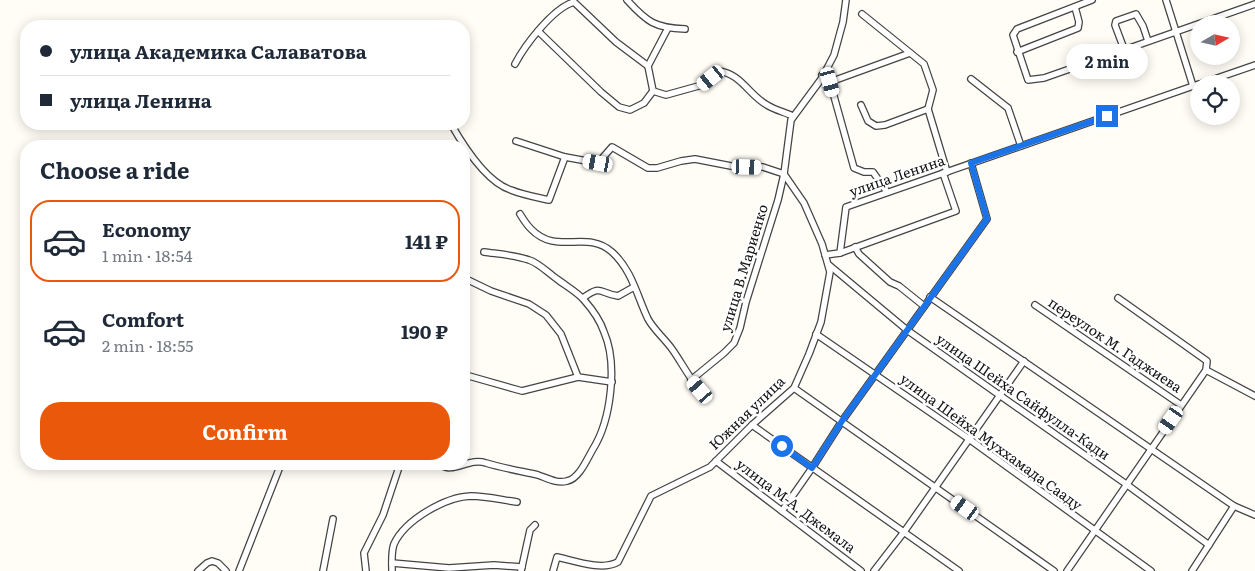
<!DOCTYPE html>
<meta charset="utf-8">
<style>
body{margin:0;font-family:Literata,serif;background:#f2f2f3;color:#1f2937;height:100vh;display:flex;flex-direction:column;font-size:19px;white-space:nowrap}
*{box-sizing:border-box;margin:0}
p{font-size:16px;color:#747a83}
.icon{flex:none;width:28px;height:28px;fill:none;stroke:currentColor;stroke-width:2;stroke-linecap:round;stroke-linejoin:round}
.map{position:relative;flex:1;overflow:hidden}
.side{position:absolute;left:20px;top:140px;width:450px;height:330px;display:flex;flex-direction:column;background:#fff;border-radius:20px;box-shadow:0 2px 12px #0003}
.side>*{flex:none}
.guide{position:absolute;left:20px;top:20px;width:450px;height:110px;border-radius:20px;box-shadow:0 2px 12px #0003;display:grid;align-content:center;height:110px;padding:0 20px;background:#fff}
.needle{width:32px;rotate:81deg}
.tools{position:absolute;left:1190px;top:15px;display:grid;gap:10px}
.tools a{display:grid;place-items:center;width:50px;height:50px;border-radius:50%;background:#fff;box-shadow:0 2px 12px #0003;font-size:25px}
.end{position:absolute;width:22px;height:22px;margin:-11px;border:6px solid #1a73e8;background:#fff;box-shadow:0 0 0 2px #fff}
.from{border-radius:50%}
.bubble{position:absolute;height:35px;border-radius:18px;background:#fff;box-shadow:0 2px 12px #0003;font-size:16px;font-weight:700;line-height:35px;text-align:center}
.car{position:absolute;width:15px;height:30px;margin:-15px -8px;border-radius:6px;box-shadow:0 0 4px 1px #0007;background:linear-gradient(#fff 24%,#345 0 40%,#fff 0 76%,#345 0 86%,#fff 0)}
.guide b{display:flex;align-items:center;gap:18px;height:48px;font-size:19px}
.guide b+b{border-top:1px solid #e0e1e3}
.guide i{width:12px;height:12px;background:#1f2937}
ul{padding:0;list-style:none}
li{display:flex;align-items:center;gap:15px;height:82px;margin:0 10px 8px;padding:0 10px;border:2px solid transparent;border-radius:20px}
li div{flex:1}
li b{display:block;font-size:19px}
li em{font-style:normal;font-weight:700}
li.on{border-color:#ea580c}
li>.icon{width:45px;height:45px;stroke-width:1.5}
h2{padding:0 20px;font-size:22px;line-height:60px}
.cta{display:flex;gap:10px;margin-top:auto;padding:10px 20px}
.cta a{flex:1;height:58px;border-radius:20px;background:#ea580c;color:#fff;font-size:20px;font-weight:700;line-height:58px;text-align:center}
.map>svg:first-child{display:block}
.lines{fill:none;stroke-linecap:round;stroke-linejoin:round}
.minor-casing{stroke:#444;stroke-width:8}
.minor{stroke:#fff;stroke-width:5.5}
.route{stroke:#1a73e8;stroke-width:6}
.labels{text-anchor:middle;stroke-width:5;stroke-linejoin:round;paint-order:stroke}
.street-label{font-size:14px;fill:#111;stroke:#fff}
</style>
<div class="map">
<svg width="1255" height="571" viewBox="0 0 1255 571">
<rect width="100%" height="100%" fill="#fffdf5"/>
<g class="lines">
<!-- minor casing -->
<g class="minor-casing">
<g id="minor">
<path d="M627 0C647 22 655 28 685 29"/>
<polyline points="1092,0 1017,29 1013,35 1028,80 1044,78 1255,4"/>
<polyline points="1166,0 1193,86"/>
<polyline points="862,14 924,64 933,90 928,109 947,172"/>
<polyline points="538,31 601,92 619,107 630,110 644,103 653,91"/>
<polyline points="1124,49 1115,25 1116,21 1136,14 1143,26 1148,41"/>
<polyline points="1017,52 1078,28 1079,22 1075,7"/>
<path d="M515 64C525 45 553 8 574 2L616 42 648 66"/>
<polyline points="822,75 830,82 854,168 864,172 873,172 887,192"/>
<polyline points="971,79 1008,108 1021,146"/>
<polyline points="830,82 910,53"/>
<polyline points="1200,84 1255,65"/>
<path d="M653 91 666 95 702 85 719 71C741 74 749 95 767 105 775 110 784 112 793 116"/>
<polyline points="653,91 648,66 668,28"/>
<polyline points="861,105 868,121 876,126 885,125 928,109"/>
<path d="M451 124C463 145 486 182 511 190 523 195 536 197 549 200L565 157"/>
<polyline points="516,141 565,157 598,163 612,147 648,168 657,168 681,161 695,159 731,166 763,167 784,174"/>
<path d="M520 214C523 219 527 225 531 229 557 256 586 229 612 252 632 270 637 296 648 319 654 330 665 339 672 349 682 363 689 378 700 390"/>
<polyline points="855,247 859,254 890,282 899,286 924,306"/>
<polyline points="840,253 846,207 1199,84"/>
<polyline points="825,255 840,253 956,211 943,173"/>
<polyline points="829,265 907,330 1126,484 1209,545"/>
<polyline points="464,278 491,291 529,304 546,315 561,334 578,377 612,382"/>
<polyline points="930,297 1234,506 1255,515"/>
<path d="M583 298C602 284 598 293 618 296L634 287"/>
<polyline points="1118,298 1207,361 1206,370 1255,396"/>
<polyline points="1035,305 1181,405"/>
<polyline points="816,334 969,439 1151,571"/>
<polyline points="464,377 469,376 522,391 578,377"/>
<polyline points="691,380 724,353 734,343 740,328 746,302 778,200 784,174 791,120 822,78 834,55 843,22 846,0"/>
<polyline points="794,388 1054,571"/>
<polyline points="752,425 959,571"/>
<polyline points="716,461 861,571"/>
<path d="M440 464C452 475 469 457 486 463 503 468 520 471 538 475 547 478 557 484 567 481 579 479 587 459 593 449 611 420 618 364 604 332 600 320 592 309 584 300 577 292 566 286 557 279 548 273 539 263 529 260 515 255 498 254 484 252"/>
<polyline points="782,511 812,468 842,421 987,219 971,163"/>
<polyline points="392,563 449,568 494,565 522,567"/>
<polyline points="198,571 207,563 212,561 218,563 226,571"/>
<polyline points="239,571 281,464"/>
<polyline points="323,571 333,519"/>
<polyline points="366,571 364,553 383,515 400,464"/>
<path d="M392 571C392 563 391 552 394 544 405 520 445 497 471 496 486 496 502 500 517 502"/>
<polyline points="521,571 530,530 535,525"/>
<path d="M553 571 557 557C575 561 602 571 618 562L651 496 710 467 752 425 794 388 809 354 821 322 830 272 822 244 804 203 784 174"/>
<polyline points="874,571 904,532 1024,361"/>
<polyline points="1067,571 1206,370"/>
<polyline points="1192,571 1234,506"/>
</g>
</g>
<!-- minor -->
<use href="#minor" class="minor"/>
</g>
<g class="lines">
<!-- route -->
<polyline class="route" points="782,446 812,468 842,421 987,219 971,163 1107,116"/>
</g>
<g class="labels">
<!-- street labels -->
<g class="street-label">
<text transform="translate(897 176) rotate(-19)" y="5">улица Ленина</text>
<text transform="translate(744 268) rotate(-73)" y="5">улица В.Мариенко</text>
<text transform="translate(1115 345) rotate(34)" y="5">переулок М. Гаджиева</text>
<text transform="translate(1023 397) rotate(35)" y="5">улица Шейха Сайфулла-Кади</text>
<text transform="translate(747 413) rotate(-44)" y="5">Южная улица</text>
<text transform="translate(991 442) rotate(36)" y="5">улица Шейха Муххамада Сааду</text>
<text transform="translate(796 506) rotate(37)" y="5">улица М-А. Джемала</text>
</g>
</g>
</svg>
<div class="tools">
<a><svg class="needle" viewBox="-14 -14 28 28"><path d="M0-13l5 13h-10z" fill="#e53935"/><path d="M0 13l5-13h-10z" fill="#747a83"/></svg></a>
<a><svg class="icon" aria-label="locate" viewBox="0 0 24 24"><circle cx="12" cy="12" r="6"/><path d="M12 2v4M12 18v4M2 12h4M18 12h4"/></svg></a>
</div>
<i class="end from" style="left:782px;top:446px"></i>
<i class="end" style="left:1107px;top:116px"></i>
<div class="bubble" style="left:1066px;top:44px;width:82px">2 min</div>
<i class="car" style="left:711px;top:78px;rotate:231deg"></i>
<i class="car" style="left:830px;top:82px;rotate:165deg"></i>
<i class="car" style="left:598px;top:163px;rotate:280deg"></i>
<i class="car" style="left:747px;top:167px;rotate:92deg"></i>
<i class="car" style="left:700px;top:390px;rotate:319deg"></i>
<i class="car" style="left:1171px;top:420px;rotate:215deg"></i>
<i class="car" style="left:965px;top:508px;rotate:305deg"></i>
<div class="guide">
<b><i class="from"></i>улица Академика Салаватова</b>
<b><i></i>улица Ленина</b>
</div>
<section class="side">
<h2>Choose a ride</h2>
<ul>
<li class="on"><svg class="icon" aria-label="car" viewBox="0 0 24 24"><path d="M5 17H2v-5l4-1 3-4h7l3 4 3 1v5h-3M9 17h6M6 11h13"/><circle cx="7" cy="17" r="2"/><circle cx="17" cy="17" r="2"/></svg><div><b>Economy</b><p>1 min · 18:54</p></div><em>141 ₽</em></li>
<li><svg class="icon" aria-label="car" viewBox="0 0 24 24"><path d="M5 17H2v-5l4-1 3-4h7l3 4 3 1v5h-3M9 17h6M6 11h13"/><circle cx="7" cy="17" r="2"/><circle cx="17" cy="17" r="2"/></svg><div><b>Comfort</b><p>2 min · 18:55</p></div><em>190 ₽</em></li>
</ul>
<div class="cta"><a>Confirm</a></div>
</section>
</div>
